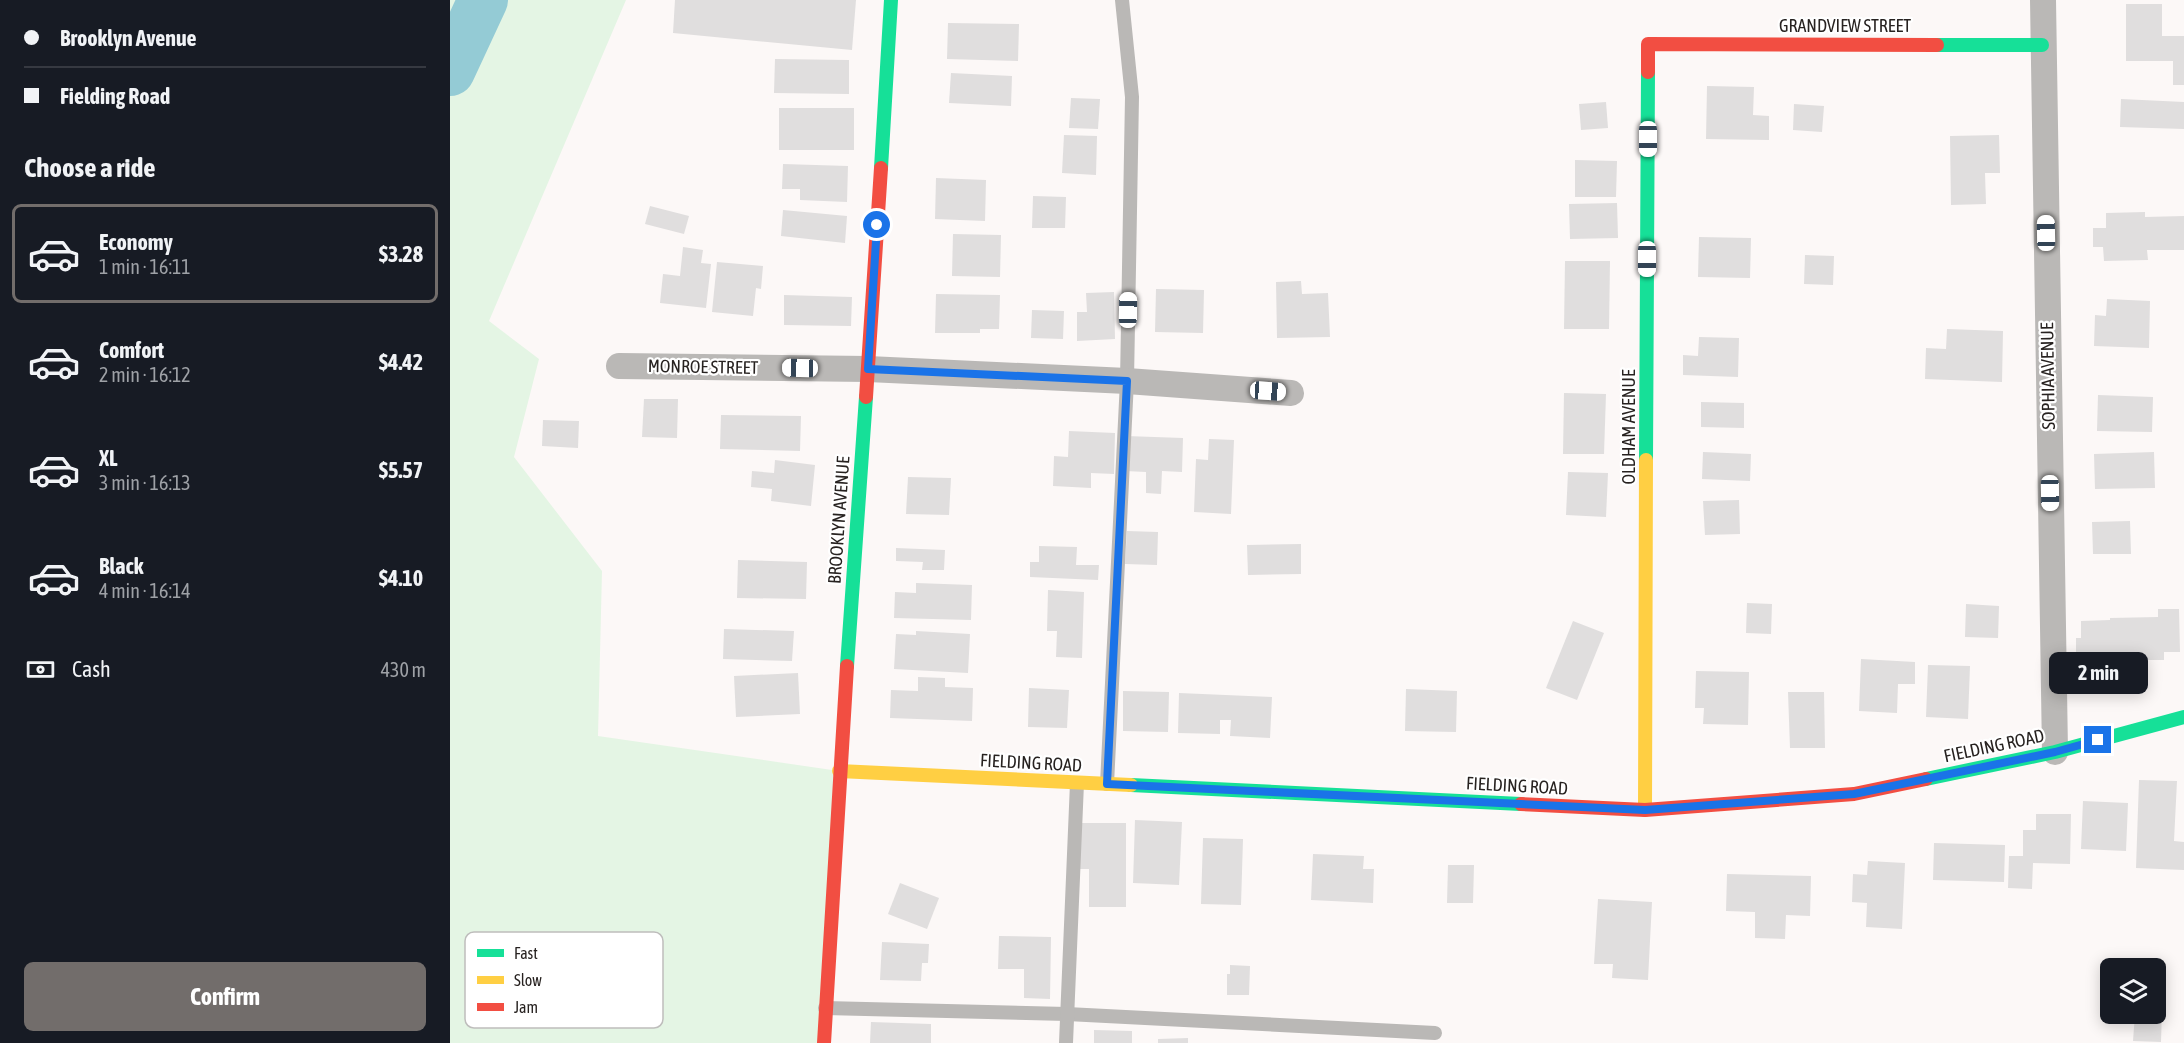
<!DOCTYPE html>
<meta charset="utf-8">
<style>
body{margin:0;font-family:"Asap Condensed",sans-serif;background:#242831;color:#f1f3f6;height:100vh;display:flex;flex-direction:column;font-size:22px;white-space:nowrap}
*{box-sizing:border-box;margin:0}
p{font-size:20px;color:#9ea1a6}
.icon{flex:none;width:33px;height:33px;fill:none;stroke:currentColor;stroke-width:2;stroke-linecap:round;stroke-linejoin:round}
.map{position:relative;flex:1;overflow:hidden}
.sheet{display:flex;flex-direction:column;background:#171b24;width:450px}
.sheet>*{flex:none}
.banner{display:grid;align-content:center;height:132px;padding:0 24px;background:#171b24}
.controls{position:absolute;left:1650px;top:958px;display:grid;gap:12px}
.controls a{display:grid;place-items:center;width:66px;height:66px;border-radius:9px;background:#171b24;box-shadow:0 3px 15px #0003;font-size:30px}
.end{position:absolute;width:27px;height:27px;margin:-14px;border:8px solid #1a73e8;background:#fff;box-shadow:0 0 0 3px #fff}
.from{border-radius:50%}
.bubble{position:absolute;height:42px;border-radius:9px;background:#171b24;box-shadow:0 3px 15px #0003;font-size:20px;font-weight:700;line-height:42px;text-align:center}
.car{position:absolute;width:18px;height:36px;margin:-18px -9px;border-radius:8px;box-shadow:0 0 4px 2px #0007;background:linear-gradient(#fff 24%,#345 0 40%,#fff 0 76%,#345 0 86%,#fff 0)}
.banner b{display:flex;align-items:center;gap:21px;height:57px;font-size:22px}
.banner b+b{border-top:2px solid #363941}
.banner i{width:15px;height:15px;background:#f1f3f6}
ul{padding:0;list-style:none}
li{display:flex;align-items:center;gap:18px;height:99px;margin:0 12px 9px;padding:0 12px;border:3px solid transparent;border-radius:9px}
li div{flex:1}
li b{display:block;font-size:22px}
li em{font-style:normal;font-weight:700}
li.on{border-color:#726d6b}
li>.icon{width:54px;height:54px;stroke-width:1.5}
h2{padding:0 24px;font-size:27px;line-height:72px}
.pay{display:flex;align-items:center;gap:15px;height:66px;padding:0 24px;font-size:22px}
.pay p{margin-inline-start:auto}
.primary-button{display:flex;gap:12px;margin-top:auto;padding:12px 24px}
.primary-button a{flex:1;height:69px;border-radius:9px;background:#726d6b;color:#fff;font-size:24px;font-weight:700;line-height:69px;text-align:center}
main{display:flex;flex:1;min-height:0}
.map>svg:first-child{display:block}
.green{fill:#e4f5e4}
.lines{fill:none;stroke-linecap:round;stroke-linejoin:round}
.river{stroke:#94cbd5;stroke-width:50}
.building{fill:#e0dede}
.lane{stroke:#bab8b6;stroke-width:14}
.street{stroke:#bab8b6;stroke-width:26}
.fast{stroke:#16e098;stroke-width:14}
.slow{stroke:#ffcf43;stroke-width:14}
.jam{stroke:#f24e42;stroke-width:14}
.route{stroke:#1a73e8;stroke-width:8}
.labels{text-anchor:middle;stroke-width:4.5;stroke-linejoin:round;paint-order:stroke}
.street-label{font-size:18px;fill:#272220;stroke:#fff}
.key{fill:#fff;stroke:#bebdbc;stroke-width:1.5}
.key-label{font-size:16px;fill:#272220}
</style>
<main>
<section class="sheet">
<div class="banner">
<b><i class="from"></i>Brooklyn Avenue</b>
<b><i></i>Fielding Road</b>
</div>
<h2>Choose a ride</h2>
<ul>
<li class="on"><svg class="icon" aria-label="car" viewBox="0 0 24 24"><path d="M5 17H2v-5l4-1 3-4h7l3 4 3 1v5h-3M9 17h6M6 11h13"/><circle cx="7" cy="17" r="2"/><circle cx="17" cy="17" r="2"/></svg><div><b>Economy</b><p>1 min · 16:11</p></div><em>$3.28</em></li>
<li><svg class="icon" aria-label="car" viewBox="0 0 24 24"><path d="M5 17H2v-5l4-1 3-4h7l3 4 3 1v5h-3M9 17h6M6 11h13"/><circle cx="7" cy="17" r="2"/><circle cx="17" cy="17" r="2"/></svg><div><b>Comfort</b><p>2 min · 16:12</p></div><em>$4.42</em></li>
<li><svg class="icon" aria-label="car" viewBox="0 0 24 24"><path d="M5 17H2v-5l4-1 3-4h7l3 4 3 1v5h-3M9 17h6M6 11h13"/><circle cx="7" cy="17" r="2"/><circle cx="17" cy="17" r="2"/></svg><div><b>XL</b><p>3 min · 16:13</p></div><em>$5.57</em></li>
<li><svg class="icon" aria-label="car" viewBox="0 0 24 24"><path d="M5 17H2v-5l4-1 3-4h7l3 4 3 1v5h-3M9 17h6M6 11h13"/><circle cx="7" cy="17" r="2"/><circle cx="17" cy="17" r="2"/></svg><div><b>Black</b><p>4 min · 16:14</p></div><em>$4.10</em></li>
</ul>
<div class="pay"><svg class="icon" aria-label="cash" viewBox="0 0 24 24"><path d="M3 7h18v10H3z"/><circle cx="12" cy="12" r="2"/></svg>Cash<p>430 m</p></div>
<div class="primary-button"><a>Confirm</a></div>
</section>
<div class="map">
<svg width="1734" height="1043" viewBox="0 0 1734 1043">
<rect width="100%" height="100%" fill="#fcf8f7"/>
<!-- green -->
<polygon class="green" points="0,0 176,0 39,321 89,359 64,457 152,571 148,736 389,771 374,1043 0,1043"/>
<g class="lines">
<!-- river -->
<polyline class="river" points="0,71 33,0"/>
</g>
<!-- building -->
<g class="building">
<polygon points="225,0 406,0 402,50 223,33"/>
<polygon points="1676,4 1712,4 1712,36 1734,36 1734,85 1723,85 1723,61 1676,61"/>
<polygon points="498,23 569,24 568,61 497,59"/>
<polygon points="325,59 399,60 399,94 324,93"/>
<polygon points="501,73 562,76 561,106 499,103"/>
<polygon points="1257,86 1304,87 1303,115 1319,116 1319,140 1256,139"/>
<polygon points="621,98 650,99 648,129 619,128"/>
<polygon points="1671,99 1734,102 1734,129 1670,127"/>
<polygon points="1156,102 1158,128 1131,130 1129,104"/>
<polygon points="1344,104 1374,106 1372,132 1343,130"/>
<rect x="329" y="108" width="75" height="42"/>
<polygon points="614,135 647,136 646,175 612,173"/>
<polygon points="1549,135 1550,173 1535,173 1536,204 1501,205 1500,136"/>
<polygon points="1125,160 1167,161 1166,197 1125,197"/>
<polygon points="333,164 398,166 397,202 350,200 350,189 332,189"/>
<polygon points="486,178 536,180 535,221 485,219"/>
<polygon points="583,196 616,197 615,228 582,228"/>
<polygon points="1167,203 1168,238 1120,239 1119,204"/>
<polygon points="200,206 239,216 234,234 195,224"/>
<polygon points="333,210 397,216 395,243 331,236"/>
<polygon points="1695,212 1695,217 1734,216 1734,250 1697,250 1698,260 1654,261 1653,247 1643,247 1643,228 1656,228 1656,213"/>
<polygon points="503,234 551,235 550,277 502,276"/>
<polygon points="1249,237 1301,238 1300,278 1248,277"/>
<polygon points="233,247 253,250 251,263 261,264 256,308 210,303 213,274 230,276"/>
<polygon points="1355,255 1384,256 1383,285 1354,284"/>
<polygon points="1115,261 1160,261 1159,329 1114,329"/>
<polygon points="267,262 313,266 311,289 306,288 303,316 262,312"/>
<polygon points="851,281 852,294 878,293 880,337 827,338 826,282"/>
<polygon points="706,289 754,290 753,333 705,332"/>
<polygon points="664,292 665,339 627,341 627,312 637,312 636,293"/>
<polygon points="486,294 550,295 549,329 530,329 530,333 485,333"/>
<polygon points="334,295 402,297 401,326 334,325"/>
<polygon points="1657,299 1700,301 1699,348 1644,346 1645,315 1656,316"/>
<polygon points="582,310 614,311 613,339 581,338"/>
<polygon points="1497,329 1553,331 1552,382 1475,379 1476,348 1496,349"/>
<polygon points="1249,337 1289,338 1288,377 1233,375 1233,355 1248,356"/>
<polygon points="1114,393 1156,394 1154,454 1113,454"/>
<polygon points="1648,395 1703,397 1702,432 1647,431"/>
<polygon points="194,399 228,399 227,438 192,437"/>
<polygon points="1251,402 1294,403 1294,428 1251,427"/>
<polygon points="271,415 351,416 350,451 270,449"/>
<polygon points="93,420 129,421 128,448 92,446"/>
<polygon points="619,431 665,433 664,474 641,473 641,488 603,486 604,456 618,457"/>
<polygon points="676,436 733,438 732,472 712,471 711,494 696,493 696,472 675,471"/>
<polygon points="759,439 784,440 781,514 744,512 746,459 758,460"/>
<polygon points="1253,452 1301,454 1300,481 1252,479"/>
<polygon points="1704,452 1705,488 1645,489 1644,454"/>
<polygon points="325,460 365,465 361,506 321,501 322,489 301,487 302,471 324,473"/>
<polygon points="1118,472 1158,473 1156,517 1116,515"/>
<polygon points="458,477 501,478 499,515 456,514"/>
<polygon points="1289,500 1290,534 1255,535 1253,501"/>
<polygon points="1680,521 1681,554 1643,554 1642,522"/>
<polygon points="677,531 708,532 707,565 675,564"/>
<polygon points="851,544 851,574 798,575 797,545"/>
<polygon points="589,546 627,547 626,565 649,565 648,580 580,577 580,562 589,562"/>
<polygon points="446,548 495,550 494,570 472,570 473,562 446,561"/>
<polygon points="288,560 357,562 356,599 287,598"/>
<polygon points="466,583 522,585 521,620 444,618 445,592 466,593"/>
<polygon points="598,590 634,592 632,658 606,657 607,631 597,631"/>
<polygon points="1297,603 1322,604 1321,634 1296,633"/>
<polygon points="1516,604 1549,606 1548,638 1515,637"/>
<polygon points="1708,609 1729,609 1730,652 1714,652 1714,660 1674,660 1675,668 1626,669 1626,638 1631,638 1631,621 1660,620 1660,618 1708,617"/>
<polygon points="1123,621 1154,633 1127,700 1096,688"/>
<polygon points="274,629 344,631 342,661 273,659"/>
<polygon points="466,631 520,634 518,673 444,669 446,634 466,635"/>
<polygon points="1411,659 1465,662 1465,684 1448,684 1447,713 1409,711"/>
<polygon points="1478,665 1520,666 1518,719 1476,717"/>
<polygon points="1246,671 1299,672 1298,725 1253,724 1254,708 1245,708"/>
<polygon points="348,673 350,714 286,717 284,676"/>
<polygon points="468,677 495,678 495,687 523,688 522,721 440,718 441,690 468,691"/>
<polygon points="579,688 619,690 617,728 578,727"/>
<polygon points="956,689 1007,691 1006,732 955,731"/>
<polygon points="673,691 719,692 718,732 673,731"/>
<polygon points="1338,692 1374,692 1375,748 1340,748"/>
<polygon points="729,693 822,697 820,738 780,736 781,720 770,720 770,734 728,733"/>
<polygon points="1689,780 1727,781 1724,841 1734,842 1734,870 1686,868"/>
<polygon points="1633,801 1678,803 1676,851 1631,849"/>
<polygon points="1586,814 1621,814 1620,864 1583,863 1582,889 1558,888 1559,856 1573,856 1573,830 1586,830"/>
<polygon points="685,820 732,822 729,885 683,883"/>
<polygon points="629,823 676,823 676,907 639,907 639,869 629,869"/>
<polygon points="753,838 793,839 791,905 751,904"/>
<polygon points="1484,843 1555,845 1554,882 1483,880"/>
<polygon points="863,854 914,856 913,869 924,869 923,903 861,900"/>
<polygon points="1418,861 1455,863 1452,929 1416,927 1417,903 1402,902 1403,874 1417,875"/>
<polygon points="998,865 1024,865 1023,903 997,903"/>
<polygon points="1277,874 1361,876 1360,916 1336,915 1335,939 1305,938 1305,912 1276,911"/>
<polygon points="450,883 489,898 477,929 438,914"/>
<polygon points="1148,899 1202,902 1198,980 1162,978 1163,964 1144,964"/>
<polygon points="549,936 601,937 600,999 574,998 574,969 548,969"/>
<polygon points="432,942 479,944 478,963 472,963 471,981 430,980"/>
<polygon points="780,965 800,966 799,995 777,995 777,974 780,974"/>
<polygon points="1706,1010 1712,1010 1711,1042 1683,1041 1685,1014 1706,1014"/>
<polygon points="421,1022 481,1024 481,1043 420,1043"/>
<polygon points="644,1030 682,1031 682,1043 644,1043"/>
<polygon points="738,1038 738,1043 708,1043 708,1039"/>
</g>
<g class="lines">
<!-- lane -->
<g class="lane">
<polyline points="657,784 677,381 682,97 672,0"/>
<polyline points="375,1008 617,1014 985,1033"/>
<polyline points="616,1043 627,783"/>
</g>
<!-- street -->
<g class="street">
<polyline points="1593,0 1605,752"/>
<polyline points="169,366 418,369 677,381 841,393"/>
</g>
<!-- fast -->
<g class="fast">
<polyline points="1487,45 1592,45"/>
<polyline points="431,168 441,0"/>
<polyline points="1196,460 1198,72"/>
<polyline points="397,666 416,397"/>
<polyline points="1476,779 1605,752 1734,717"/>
<polyline points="681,785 1071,804"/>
</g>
<!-- slow -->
<g class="slow">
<polyline points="389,771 681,785"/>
<polyline points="1195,810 1196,460"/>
</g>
<!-- jam -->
<g class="jam">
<polyline points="1198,72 1198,44 1487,45"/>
<polyline points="416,397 431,168"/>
<polyline points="1071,804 1195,810 1404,794 1476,779"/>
<polyline points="374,1043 397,666"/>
</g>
</g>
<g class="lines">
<!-- route -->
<polyline class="route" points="427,225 418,369 677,381 657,784 1195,810 1404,794 1605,752 1648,740"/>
</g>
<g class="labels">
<!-- street labels -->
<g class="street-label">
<text x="1395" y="32">GRANDVIEW STREET</text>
<text transform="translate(253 367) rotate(1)" y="6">MONROE STREET</text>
<text transform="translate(1598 376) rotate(-91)" y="6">SOPHIA AVENUE</text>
<text transform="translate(1179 427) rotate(-90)" y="6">OLDHAM AVENUE</text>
<text transform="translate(389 520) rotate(-86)" y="6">BROOKLYN AVENUE</text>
<text transform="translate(1544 746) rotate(-12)" y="6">FIELDING ROAD</text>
<text transform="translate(581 763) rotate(3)" y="6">FIELDING ROAD</text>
<text transform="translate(1067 786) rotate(3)" y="6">FIELDING ROAD</text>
</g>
</g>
<!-- legend -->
<rect x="15" y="932" width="198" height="96" rx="9" class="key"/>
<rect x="27" y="949" width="27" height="8" fill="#16e098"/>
<rect x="27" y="976" width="27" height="8" fill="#ffcf43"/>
<rect x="27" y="1003" width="27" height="8" fill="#f24e42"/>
<g class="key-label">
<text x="64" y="959">Fast</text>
<text x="64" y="986">Slow</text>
<text x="64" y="1013">Jam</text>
</g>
</svg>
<div class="controls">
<a><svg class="icon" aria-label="layers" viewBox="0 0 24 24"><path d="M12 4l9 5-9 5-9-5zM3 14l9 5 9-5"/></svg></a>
</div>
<i class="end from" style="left:427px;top:225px"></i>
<i class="end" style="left:1648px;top:740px"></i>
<div class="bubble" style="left:1599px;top:652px;width:99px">2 min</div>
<i class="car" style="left:1198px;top:139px;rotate:180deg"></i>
<i class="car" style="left:1596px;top:233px;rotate:359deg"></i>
<i class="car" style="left:1197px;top:259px;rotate:180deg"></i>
<i class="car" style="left:678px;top:310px;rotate:1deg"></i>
<i class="car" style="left:350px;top:368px;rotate:271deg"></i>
<i class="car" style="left:818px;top:391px;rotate:94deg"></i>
<i class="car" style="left:1600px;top:493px;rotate:179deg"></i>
</div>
</main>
